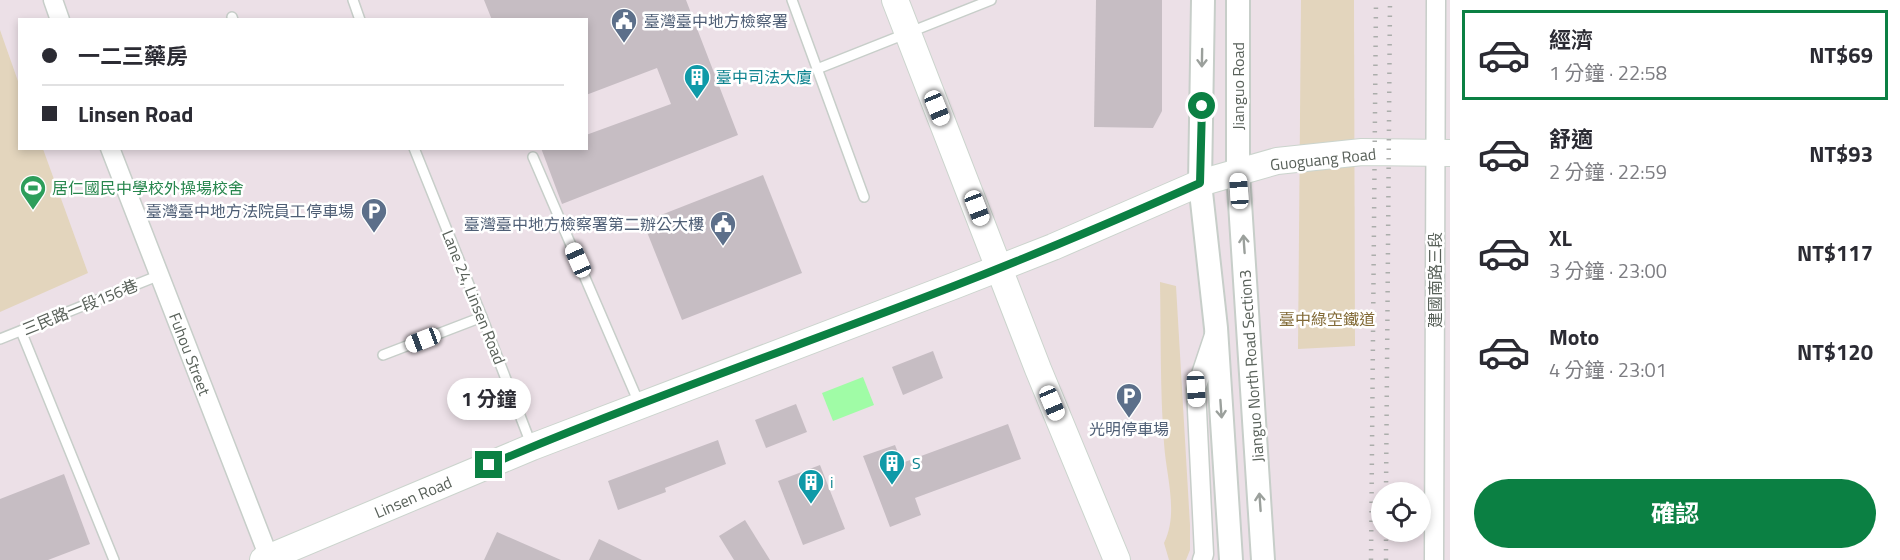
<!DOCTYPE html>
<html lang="zh-TW">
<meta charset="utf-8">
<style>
body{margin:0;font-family:"Titillium Web","Noto Sans TC",sans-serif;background:#f7f7f7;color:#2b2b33;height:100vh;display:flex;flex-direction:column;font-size:22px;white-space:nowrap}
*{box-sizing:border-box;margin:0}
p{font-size:20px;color:#7c7c81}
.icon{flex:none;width:33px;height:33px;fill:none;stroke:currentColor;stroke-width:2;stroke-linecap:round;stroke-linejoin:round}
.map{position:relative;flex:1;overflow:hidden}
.panel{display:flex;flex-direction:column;background:#fff;width:450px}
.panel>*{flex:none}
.hud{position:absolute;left:18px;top:18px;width:570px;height:132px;border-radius:0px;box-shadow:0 3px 9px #0003;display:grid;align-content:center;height:132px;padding:0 24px;background:#fff}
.controls{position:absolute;left:1371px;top:482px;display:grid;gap:12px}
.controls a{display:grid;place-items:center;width:60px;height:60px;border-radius:50%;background:#fff;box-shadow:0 3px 9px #0003;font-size:30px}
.end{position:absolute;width:27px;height:27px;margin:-14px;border:8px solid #0b8043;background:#fff;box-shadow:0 0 0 3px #fff}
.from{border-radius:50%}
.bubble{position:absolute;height:42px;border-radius:21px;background:#fff;box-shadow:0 3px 9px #0003;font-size:20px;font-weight:700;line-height:42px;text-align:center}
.car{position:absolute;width:18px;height:36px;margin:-18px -9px;border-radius:8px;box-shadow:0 0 4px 2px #0007;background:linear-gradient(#fff 24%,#345 0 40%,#fff 0 76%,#345 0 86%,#fff 0)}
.hud b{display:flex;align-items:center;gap:21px;height:57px;font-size:22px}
.hud b+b{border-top:2px solid #e1e1e2}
.hud i{width:15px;height:15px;background:#2b2b33}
ul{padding:10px 0 0;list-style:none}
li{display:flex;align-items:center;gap:18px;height:90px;margin:0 12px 9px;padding:0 12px;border:3px solid transparent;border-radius:0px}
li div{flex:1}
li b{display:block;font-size:22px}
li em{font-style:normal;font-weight:700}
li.selected{border-color:#0b8043}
li>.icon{width:54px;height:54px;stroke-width:1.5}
.button{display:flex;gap:12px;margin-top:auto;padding:12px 24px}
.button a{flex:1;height:69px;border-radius:36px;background:#0b8043;color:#fff;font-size:24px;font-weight:700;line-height:69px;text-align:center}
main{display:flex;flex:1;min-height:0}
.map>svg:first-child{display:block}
.green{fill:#e3d5bd}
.water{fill:#a0fca6}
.building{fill:#c6bdc3}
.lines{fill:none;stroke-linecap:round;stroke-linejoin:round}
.service-casing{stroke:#c7cec9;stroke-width:12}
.minor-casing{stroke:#c7cec9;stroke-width:21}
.tertiary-casing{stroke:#c7cec9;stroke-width:26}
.secondary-casing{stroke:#cbd4cd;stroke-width:28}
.service{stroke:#fff;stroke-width:9}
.minor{stroke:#fff;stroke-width:18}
.tertiary{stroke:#fff;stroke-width:22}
.secondary{stroke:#fff;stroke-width:26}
.rail{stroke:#abadab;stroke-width:4.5;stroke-dasharray:1.5 8;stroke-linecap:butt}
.oneway{stroke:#9ba09c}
.route{stroke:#0b8043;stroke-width:8}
.labels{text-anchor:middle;stroke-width:5;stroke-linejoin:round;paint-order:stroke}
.service-label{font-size:16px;fill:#4e5e75;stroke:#fff;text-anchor:end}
.culture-label{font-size:16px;fill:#0d838f;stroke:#fff;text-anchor:start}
.street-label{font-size:16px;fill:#59615a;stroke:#fff}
.leisure-label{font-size:16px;fill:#27864d;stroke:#fff;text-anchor:start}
.park-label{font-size:16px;fill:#826a37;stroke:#fff}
</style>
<main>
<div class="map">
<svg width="1450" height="560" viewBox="0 0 1450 560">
<rect width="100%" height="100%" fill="#ece0e7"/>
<!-- green -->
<g class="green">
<polygon points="1301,0 1354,0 1355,346 1298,349"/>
<polygon points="0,30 19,84 20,148 43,149 88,273 0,312"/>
<path d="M1160 282 1176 286 1190 525V550L1186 560H1169L1164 543C1179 513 1166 476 1164 443 1160 390 1161 335 1160 282Z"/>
</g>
<!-- water -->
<polygon class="water" points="863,377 874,405 833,421 822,393"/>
<!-- building -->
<g class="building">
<polygon points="484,0 686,0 738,135 562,204 541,148 586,148 586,135 671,104 657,68 586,95 586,20 492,20"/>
<polygon points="1096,0 1162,0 1162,111 1153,128 1094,127"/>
<polygon points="763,175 802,273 682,320 643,222"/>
<polygon points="933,351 943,378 903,395 892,367"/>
<polygon points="796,404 807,432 766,448 755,420"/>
<polygon points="1008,424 1021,459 915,498 921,515 890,527 863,456 895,445 902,463"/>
<polygon points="718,440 726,464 665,488 666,492 618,510 608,481"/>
<polygon points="820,465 845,529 803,545 778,481"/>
<polygon points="64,474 90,544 48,560 0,560 0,499"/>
<polygon points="745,520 770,560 734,560 719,536"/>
<polygon points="497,532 561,560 484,560"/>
<polygon points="599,539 642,560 589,560"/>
</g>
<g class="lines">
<!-- service casing -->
<g class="service-casing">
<g id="service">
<polyline points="353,0 360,20"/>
<polyline points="792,0 864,197"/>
<polyline points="232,17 233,20"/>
<polyline points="817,69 991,0"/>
<polyline points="414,148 482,317 531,444"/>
<polyline points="533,157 639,403"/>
<polyline points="21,331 114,560"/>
<polyline points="0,339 160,275"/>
<polyline points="383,355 482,317"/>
</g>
</g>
<!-- minor casing -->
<g class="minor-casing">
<g id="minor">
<polyline points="53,0 60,20"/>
<polyline points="110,148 270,560"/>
<polyline points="1202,560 1204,554 1196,389 1214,335"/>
<polyline points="1434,560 1436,0"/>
</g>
</g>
<!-- tertiary casing -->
<g class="tertiary-casing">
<g id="tertiary">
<polyline points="1203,0 1200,183 1216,328 1231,560"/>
<polyline points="1238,0 1238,172 1263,560"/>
</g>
</g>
<!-- secondary casing -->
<g class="secondary-casing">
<g id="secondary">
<polyline points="895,0 1038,369 1117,560"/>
<polyline points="263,560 532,447 956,285 1053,247 1200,183 1277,161 1362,152 1450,153"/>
</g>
</g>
<!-- service -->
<use href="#service" class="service"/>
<!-- minor -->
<use href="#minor" class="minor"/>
<!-- tertiary -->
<use href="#tertiary" class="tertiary"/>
<!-- secondary -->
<use href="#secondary" class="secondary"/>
<!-- rail -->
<g class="rail">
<polyline points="1386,492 1390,0"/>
<polyline points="1371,560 1376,0"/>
<polyline points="1386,560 1386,531"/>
</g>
</g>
<!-- one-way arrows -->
<defs><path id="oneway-shaft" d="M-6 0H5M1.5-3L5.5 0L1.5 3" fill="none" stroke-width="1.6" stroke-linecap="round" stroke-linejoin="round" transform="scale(1.5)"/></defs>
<g class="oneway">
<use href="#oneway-shaft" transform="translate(1202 58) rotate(91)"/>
<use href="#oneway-shaft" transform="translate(1244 244) rotate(-94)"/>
<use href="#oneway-shaft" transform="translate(1221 409) rotate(86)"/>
<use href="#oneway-shaft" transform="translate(1260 502) rotate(-94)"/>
</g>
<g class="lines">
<!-- route -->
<path class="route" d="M489 465C642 400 799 346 954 286 1037 254 1119 219 1200 183L1202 106"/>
</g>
<!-- icons -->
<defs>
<g id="civic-pin" transform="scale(1.35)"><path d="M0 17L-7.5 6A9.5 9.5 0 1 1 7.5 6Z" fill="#5c6f8a" stroke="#fff"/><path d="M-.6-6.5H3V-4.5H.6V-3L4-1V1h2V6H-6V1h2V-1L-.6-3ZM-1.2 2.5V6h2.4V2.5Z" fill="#fff"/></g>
<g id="building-pin" transform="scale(1.35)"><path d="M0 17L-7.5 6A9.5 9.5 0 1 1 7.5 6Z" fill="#0f9aa8" stroke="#fff"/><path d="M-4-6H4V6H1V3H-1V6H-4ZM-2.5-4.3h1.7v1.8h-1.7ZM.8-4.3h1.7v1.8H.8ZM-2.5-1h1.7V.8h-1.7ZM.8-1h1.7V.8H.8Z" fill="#fff"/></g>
<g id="stadium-pin" transform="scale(1.35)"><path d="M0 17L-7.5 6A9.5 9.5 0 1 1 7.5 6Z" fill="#2e9e5b" stroke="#fff"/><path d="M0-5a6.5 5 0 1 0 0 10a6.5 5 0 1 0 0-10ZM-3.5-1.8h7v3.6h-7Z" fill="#fff"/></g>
<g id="parking-pin" transform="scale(1.35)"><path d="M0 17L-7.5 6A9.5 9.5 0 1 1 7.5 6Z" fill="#5c6f8a" stroke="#fff"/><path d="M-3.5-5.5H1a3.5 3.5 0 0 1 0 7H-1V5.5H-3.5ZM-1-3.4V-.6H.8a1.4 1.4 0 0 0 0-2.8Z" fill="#fff"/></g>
</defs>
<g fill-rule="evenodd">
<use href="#civic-pin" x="624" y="21"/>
<use href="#building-pin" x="697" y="77"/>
<use href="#stadium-pin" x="33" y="188"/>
<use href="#parking-pin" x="374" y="211"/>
<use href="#civic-pin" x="723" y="224"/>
<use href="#parking-pin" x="1129" y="396"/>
<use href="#building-pin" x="892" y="463"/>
<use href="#building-pin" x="811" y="482"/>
</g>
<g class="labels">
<!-- service labels -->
<g class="service-label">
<text x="644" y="27" text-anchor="start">臺灣臺中地方檢察署</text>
<text x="354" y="217">臺灣臺中地方法院員工停車場</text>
<text x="704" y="230">臺灣臺中地方檢察署第二辦公大樓</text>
<text x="1129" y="435" text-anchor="middle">光明停車場</text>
</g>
<!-- culture labels -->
<g class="culture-label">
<text x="716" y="83">臺中司法大廈</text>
<text x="912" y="469">S</text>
<text x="830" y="488">i</text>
</g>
<!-- street labels -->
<g class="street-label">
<text transform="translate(1238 86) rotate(-90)" y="6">Jianguo Road</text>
<text transform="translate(1323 159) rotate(-6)" y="6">Guoguang Road</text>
<text transform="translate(1435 280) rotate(-90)" y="6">建國南路三段</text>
<text transform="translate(474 297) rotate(68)" y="6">Lane 24, Linsen Road</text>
<text transform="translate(80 307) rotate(-22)" y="6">三民路一段156巷</text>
<text transform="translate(190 354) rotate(69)" y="6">Fuhou Street</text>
<text transform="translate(1251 366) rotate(-94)" y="6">Jianguo North Road Section3</text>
<text transform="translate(413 497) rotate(-23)" y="6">Linsen Road</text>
</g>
<!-- leisure labels -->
<g class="leisure-label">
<text x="52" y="194">居仁國民中學校外操場校舍</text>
</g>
<!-- park labels -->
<g class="park-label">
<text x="1327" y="325">臺中綠空鐵道</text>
</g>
</g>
</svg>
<div class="controls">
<a><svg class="icon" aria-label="locate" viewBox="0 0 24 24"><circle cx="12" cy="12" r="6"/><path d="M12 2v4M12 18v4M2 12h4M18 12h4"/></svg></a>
</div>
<i class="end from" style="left:1202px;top:106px"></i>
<i class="end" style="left:489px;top:465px"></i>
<div class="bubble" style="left:447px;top:378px;width:84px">1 分鐘</div>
<i class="car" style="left:937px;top:108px;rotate:158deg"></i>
<i class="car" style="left:1239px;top:191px;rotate:356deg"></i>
<i class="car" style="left:977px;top:208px;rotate:159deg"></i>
<i class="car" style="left:578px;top:260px;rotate:336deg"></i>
<i class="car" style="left:423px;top:340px;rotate:249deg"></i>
<i class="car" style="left:1196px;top:389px;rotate:177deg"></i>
<i class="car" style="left:1052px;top:403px;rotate:157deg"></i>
<div class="hud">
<b><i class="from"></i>一二三藥房</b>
<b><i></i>Linsen Road</b>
</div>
</div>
<section class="panel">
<ul>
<li class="selected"><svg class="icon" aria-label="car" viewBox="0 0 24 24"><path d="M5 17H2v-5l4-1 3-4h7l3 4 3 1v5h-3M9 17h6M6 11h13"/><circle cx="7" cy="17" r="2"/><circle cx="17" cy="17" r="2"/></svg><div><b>經濟</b><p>1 分鐘 · 22:58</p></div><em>NT$69</em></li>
<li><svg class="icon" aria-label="car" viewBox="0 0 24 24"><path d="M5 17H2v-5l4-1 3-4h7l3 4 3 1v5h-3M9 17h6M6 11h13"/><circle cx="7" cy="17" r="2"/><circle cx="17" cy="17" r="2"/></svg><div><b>舒適</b><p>2 分鐘 · 22:59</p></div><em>NT$93</em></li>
<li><svg class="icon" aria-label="car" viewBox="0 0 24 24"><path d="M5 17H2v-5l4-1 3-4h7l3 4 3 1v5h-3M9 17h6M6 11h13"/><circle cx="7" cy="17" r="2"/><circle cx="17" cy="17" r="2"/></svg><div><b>XL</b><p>3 分鐘 · 23:00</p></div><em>NT$117</em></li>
<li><svg class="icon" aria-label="car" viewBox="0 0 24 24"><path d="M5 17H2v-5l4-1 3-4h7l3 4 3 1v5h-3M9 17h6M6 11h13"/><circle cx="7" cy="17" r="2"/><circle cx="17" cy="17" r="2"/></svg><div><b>Moto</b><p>4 分鐘 · 23:01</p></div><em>NT$120</em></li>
</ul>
<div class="button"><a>確認</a></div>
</section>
</main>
